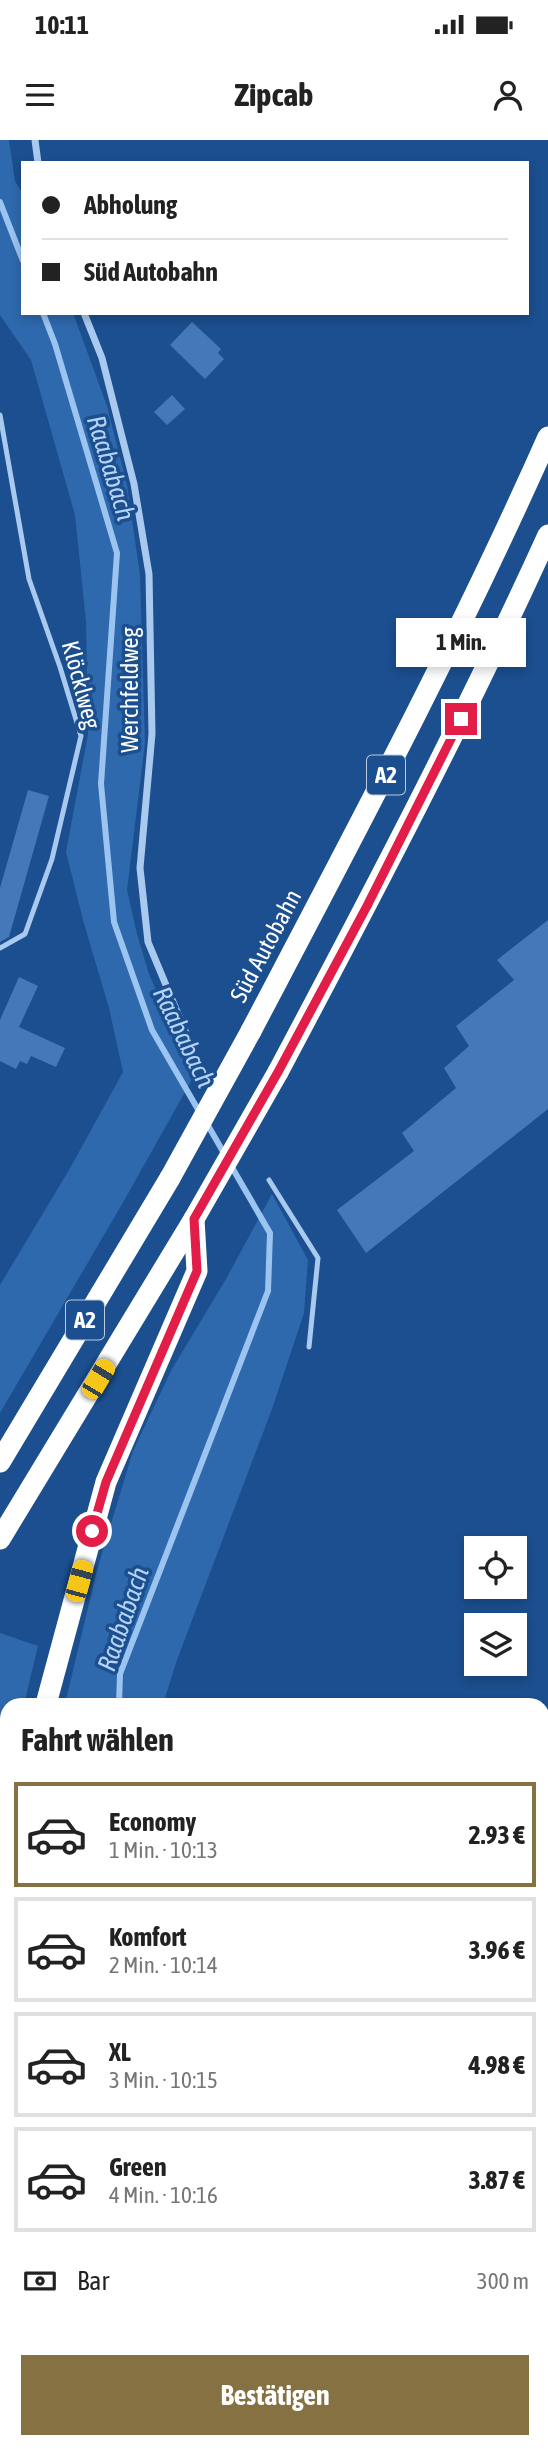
<!DOCTYPE html>
<html lang="de">
<meta charset="utf-8">
<style>
body{margin:0;font-family:"Asap Condensed",sans-serif;background:#f6f6f6;color:#222;height:100vh;display:flex;flex-direction:column;font-size:26px;white-space:nowrap}
*{box-sizing:border-box;margin:0}
p{font-size:23px;color:#767676}
.icon{flex:none;width:38px;height:38px;fill:none;stroke:currentColor;stroke-width:2;stroke-linecap:round;stroke-linejoin:round}
.map{position:relative;flex:1;overflow:hidden}
.side{position:absolute;left:0px;top:1558px;width:550px;height:751px;display:flex;flex-direction:column;background:#fff;border-radius:21px 21px 0 0;box-shadow:0 4px 10px #0003}
.side>*{flex:none}
.guide{position:absolute;left:21px;top:21px;width:508px;height:154px;border-radius:0px;box-shadow:0 4px 10px #0003;display:grid;align-content:center;height:154px;padding:0 21px;background:#fff}
.controls{position:absolute;left:464px;top:1396px;display:grid;gap:14px}
.controls a{display:grid;place-items:center;width:63px;height:63px;border-radius:0px;background:#fff;box-shadow:0 4px 10px #0003;font-size:35px}
.end{position:absolute;width:32px;height:32px;margin:-16px;border:9px solid #e11d48;background:#fff;box-shadow:0 0 0 4px #fff}
.from{border-radius:50%}
.bubble{position:absolute;height:49px;border-radius:0px;background:#fff;box-shadow:0 4px 10px #0003;font-size:23px;font-weight:700;line-height:49px;text-align:center}
.car{position:absolute;width:21px;height:42px;margin:-21px -10px;border-radius:9px;box-shadow:0 0 5px 2px #0007;background:linear-gradient(#f5c518 24%,#345 0 40%,#f5c518 0 76%,#345 0 86%,#f5c518 0)}
.guide b{display:flex;align-items:center;gap:24px;height:66px;font-size:26px}
.guide b+b{border-top:2px solid #e0e0e0}
.guide i{width:18px;height:18px;background:#222}
ul{padding:0;list-style:none}
li{display:flex;align-items:center;gap:21px;height:105px;margin:0 14px 10px;padding:0 7px;border:4px solid #e0e0e0;border-radius:0px}
li div{flex:1}
li b{display:block;font-size:26px}
li em{font-style:normal;font-weight:700}
li.active{border-color:#857141}
li>.icon{width:63px;height:63px;stroke-width:1.5}
h2{padding:0 21px;font-size:32px;line-height:84px}
.pay{display:flex;align-items:center;gap:18px;height:77px;padding:0 21px;font-size:26px}
.pay p{margin-inline-start:auto}
.cta{display:flex;gap:14px;margin-top:auto;padding:14px 21px}
.cta a{flex:1;height:80px;border-radius:0px;background:#857141;color:#fff;font-size:28px;font-weight:700;line-height:80px;text-align:center}
.status{display:flex;justify-content:space-between;align-items:center;height:49px;padding:0 35px;background:#fff;direction:ltr}
.status svg{height:19px;fill:currentColor}
header{display:flex;justify-content:space-between;align-items:center;height:91px;padding:0 21px;background:#fff;font-size:32px;font-weight:700}
.map>svg:first-child{display:block}
.green{fill:#2e69ad}
.lines{fill:none;stroke-linecap:round;stroke-linejoin:round}
.stream{stroke:#9cc4f0;stroke-width:6}
.building{fill:#4478b7}
.service{stroke:#a9c9ee;stroke-width:5}
.minor{stroke:#a9c9ee;stroke-width:7}
.motorway{stroke:#fff;stroke-width:21}
.motorway-bridge{stroke:#fff;stroke-width:21}
.route{stroke:#e11d48;stroke-width:9}
.labels{text-anchor:middle;stroke-width:7;stroke-linejoin:round;paint-order:stroke}
.shield{fill:#1b4f8f;stroke:#bbcadd;stroke-width:2}
.shield-label{font-size:23px;font-weight:bold;fill:#fff}
.street-label{font-size:24px;fill:#fff;stroke:#1b4f8f}
.water-label{font-size:26px;font-style:italic;fill:#b5d3f5;stroke:#1b4f8f}
</style>
<div class="status"><b>10:11</b><svg viewBox="0 0 49 12"><path d="M0 12V9h3v3zM5 12V6h3v6zM10 12V3h3v9zM15 12V0h3v12zM26 1h20v11H26zM47 4h2v5h-2z"/></svg></div>
<header><svg class="icon" aria-label="menu" viewBox="0 0 24 24"><path d="M4 6h16M4 12h16M4 18h16"/></svg>Zipcab<svg class="icon" aria-label="person" viewBox="0 0 24 24"><circle cx="12" cy="8" r="4"/><path d="M4 21q1-7 8-7t8 7"/></svg></header>
<div class="map">
<svg width="548" height="2308" viewBox="0 0 548 2308">
<rect width="100%" height="100%" fill="#1b4f8f"/>
<!-- green -->
<g class="green">
<polygon points="0,0 9,0 15,41 23,54 23,173 73,173 107,266 127,345 140,435 145,603 127,750 137,794 149,834 194,936 125,1059 0,1273 0,1145 69,1030 123,932 109,868 83,780 66,712 88,594 86,481 75,375 31,220 0,175"/>
<polygon points="272,1054 308,1120 304,1173 272,1269 177,1520 163,1564 65,1564 97,1430 133,1311 172,1229 226,1139"/>
<polygon points="0,1493 38,1506 24,1564 7,1564 7,1646 0,1687"/>
<polygon points="0,2046 6,2165 1,2308 0,2308"/>
<rect x="52" y="2301" width="96" height="7"/>
</g>
<g class="lines">
<!-- stream -->
<g class="stream">
<polyline points="0,62 23,121"/>
<polyline points="43,173 55,204 117,413 101,644 114,782 152,890 200,973"/>
<polyline points="206,982 225,1015"/>
<polyline points="119,1564 120,1534 268,1151 270,1093 230,1024"/>
<polyline points="135,2301 135,2308"/>
</g>
</g>
<!-- building -->
<g class="building">
<polygon points="192,182 221,209 218,213 224,219 205,239 170,205"/>
<polygon points="172,255 185,269 167,285 154,272"/>
<polygon points="28,650 49,656 9,797 0,802 0,748"/>
<polygon points="548,780 548,969 366,1113 337,1070 414,1011 402,993 456,948 444,928 469,906 456,886 514,840 497,820"/>
<polygon points="19,837 38,846 19,887 65,908 56,927 31,916 27,924 20,921 16,929 0,921 0,880"/>
</g>
<g class="lines">
<!-- service -->
<g class="service">
<polyline points="0,275 29,439 60,527 81,596 52,719 25,794 0,808"/>
<polyline points="269,1040 318,1118 309,1207"/>
</g>
<!-- minor -->
<g class="minor">
<polyline points="35,0 38,23"/>
<polyline points="84,173 102,218 134,344 149,434 152,594 140,728 148,802 199,924"/>
</g>
<!-- motorway -->
<g class="motorway">
<path d="M251 891C354 695 458 500 548 297"/>
<path d="M278 932C372 755 465 578 548 395"/>
<polyline points="0,1322 170,1038"/>
<polyline points="0,1399 194,1079"/>
<polyline points="46,1564 106,1342 197,1131 194,1079"/>
<polyline points="36,2301 36,2308"/>
</g>
<!-- motorway-bridge -->
<g class="motorway-bridge">
<polyline points="170,1038 251,891"/>
<polyline points="194,1079 278,932"/>
</g>
</g>
<g class="lines">
<!-- route -->
<polyline class="route" points="92,1391 106,1342 197,1131 194,1079 278,932 368,764 461,579"/>
</g>
<g class="labels">
<!-- shield labels -->
<g class="shield">
<rect x="367" y="615.5" width="38" height="39" rx="5"/>
<rect x="66" y="1160.5" width="38" height="39" rx="5"/>
</g>
<g class="shield-label">
<text x="386" y="643">A2</text>
<text x="85" y="1188">A2</text>
</g>
<!-- street labels -->
<g class="street-label">
<text transform="translate(81 545) rotate(75)" y="8">Klöcklweg</text>
<text transform="translate(130 550) rotate(-90)" y="8">Werchfeldweg</text>
<text transform="translate(266 806) rotate(-62)" y="8">Süd Autobahn</text>
</g>
<!-- water labels -->
<g class="water-label">
<text transform="translate(111 328) rotate(73)" y="9">Raababach</text>
<text transform="translate(184 897) rotate(64)" y="9">Raababach</text>
<text transform="translate(123 1479) rotate(-71)" y="9">Raababach</text>
</g>
</g>
</svg>
<div class="controls">
<a><svg class="icon" aria-label="locate" viewBox="0 0 24 24"><circle cx="12" cy="12" r="6"/><path d="M12 2v4M12 18v4M2 12h4M18 12h4"/></svg></a>
<a><svg class="icon" aria-label="layers" viewBox="0 0 24 24"><path d="M12 4l9 5-9 5-9-5zM3 14l9 5 9-5"/></svg></a>
</div>
<i class="end from" style="left:92px;top:1391px"></i>
<i class="end" style="left:461px;top:579px"></i>
<div class="bubble" style="left:396px;top:478px;width:130px">1 Min.</div>
<i class="car" style="left:98px;top:1239px;rotate:31deg"></i>
<i class="car" style="left:79px;top:1441px;rotate:15deg"></i>
<div class="guide">
<b><i class="from"></i>Abholung</b>
<b><i></i>Süd Autobahn</b>
</div>
<section class="side">
<h2>Fahrt wählen</h2>
<ul>
<li class="active"><svg class="icon" aria-label="car" viewBox="0 0 24 24"><path d="M5 17H2v-5l4-1 3-4h7l3 4 3 1v5h-3M9 17h6M6 11h13"/><circle cx="7" cy="17" r="2"/><circle cx="17" cy="17" r="2"/></svg><div><b>Economy</b><p>1 Min. · 10:13</p></div><em>2.93 €</em></li>
<li><svg class="icon" aria-label="car" viewBox="0 0 24 24"><path d="M5 17H2v-5l4-1 3-4h7l3 4 3 1v5h-3M9 17h6M6 11h13"/><circle cx="7" cy="17" r="2"/><circle cx="17" cy="17" r="2"/></svg><div><b>Komfort</b><p>2 Min. · 10:14</p></div><em>3.96 €</em></li>
<li><svg class="icon" aria-label="car" viewBox="0 0 24 24"><path d="M5 17H2v-5l4-1 3-4h7l3 4 3 1v5h-3M9 17h6M6 11h13"/><circle cx="7" cy="17" r="2"/><circle cx="17" cy="17" r="2"/></svg><div><b>XL</b><p>3 Min. · 10:15</p></div><em>4.98 €</em></li>
<li><svg class="icon" aria-label="car" viewBox="0 0 24 24"><path d="M5 17H2v-5l4-1 3-4h7l3 4 3 1v5h-3M9 17h6M6 11h13"/><circle cx="7" cy="17" r="2"/><circle cx="17" cy="17" r="2"/></svg><div><b>Green</b><p>4 Min. · 10:16</p></div><em>3.87 €</em></li>
</ul>
<div class="pay"><svg class="icon" aria-label="cash" viewBox="0 0 24 24"><path d="M3 7h18v10H3z"/><circle cx="12" cy="12" r="2"/></svg>Bar<p>300 m</p></div>
<div class="cta"><a>Bestätigen</a></div>
</section>
</div>
